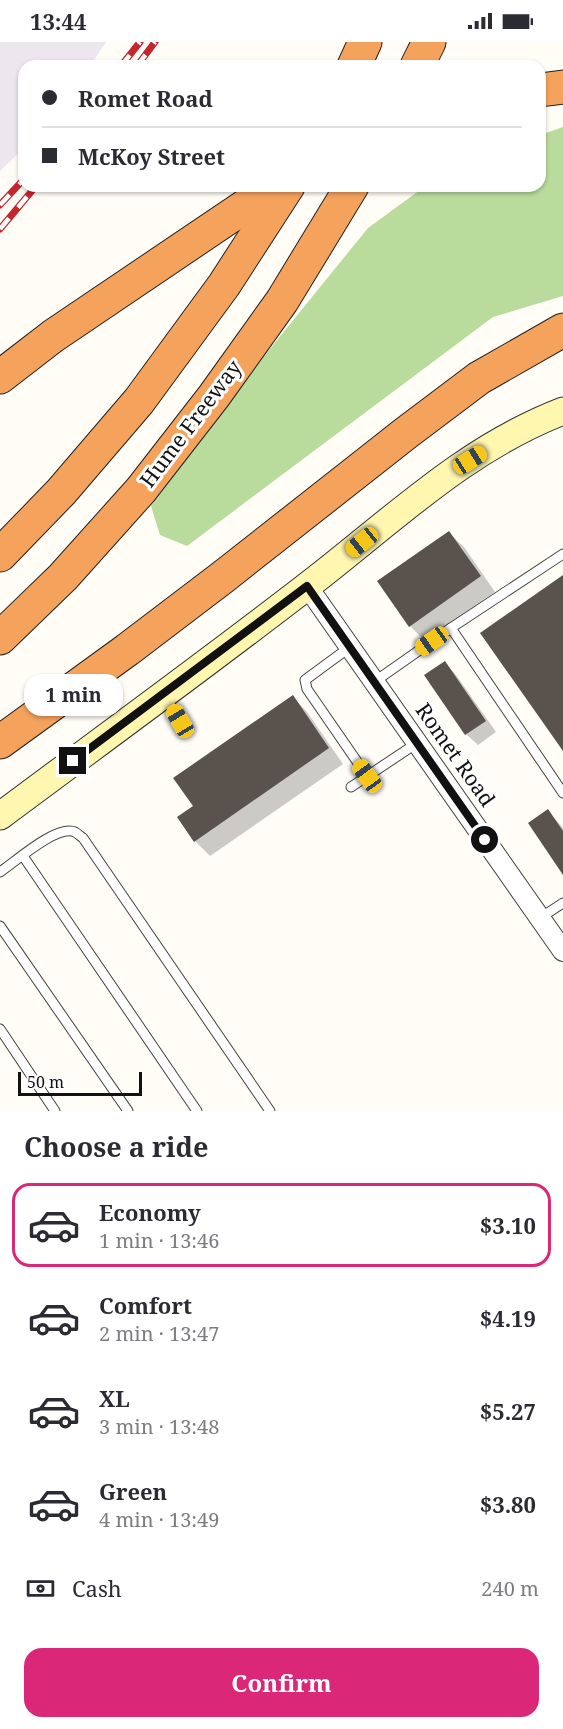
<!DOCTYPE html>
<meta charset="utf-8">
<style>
body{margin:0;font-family:"Noto Serif",serif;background:#f2f2f3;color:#2b2b33;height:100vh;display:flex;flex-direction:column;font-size:22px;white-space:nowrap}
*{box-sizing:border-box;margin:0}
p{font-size:20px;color:#7c7c81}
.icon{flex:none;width:33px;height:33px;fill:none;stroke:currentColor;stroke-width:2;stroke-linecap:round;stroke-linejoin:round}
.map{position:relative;height:1069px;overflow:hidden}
.sheet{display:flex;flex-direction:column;background:#fff;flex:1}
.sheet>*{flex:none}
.hud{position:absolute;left:18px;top:18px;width:528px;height:132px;border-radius:18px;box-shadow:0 2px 4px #0004;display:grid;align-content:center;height:132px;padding:0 24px;background:#fff}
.scale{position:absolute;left:18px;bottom:15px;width:124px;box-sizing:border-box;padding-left:6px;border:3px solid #111;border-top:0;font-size:16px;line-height:21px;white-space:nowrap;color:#111;-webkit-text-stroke:4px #fff;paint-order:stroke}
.end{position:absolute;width:27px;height:27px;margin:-14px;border:8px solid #111;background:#fff;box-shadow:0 0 0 3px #fff}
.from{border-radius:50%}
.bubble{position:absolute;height:42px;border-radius:18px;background:#fff;box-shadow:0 2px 4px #0004;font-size:20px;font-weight:700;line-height:42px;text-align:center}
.car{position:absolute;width:18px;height:36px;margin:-18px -9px;border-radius:8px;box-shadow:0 0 4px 2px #0007;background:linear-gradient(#f5c518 24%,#345 0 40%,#f5c518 0 76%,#345 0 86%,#f5c518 0)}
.hud b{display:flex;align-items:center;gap:21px;height:57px;font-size:22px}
.hud b+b{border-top:2px solid #e1e1e2}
.hud i{width:15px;height:15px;background:#2b2b33}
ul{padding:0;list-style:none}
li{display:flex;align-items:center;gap:18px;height:84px;margin:0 12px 9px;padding:0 12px;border:3px solid transparent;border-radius:18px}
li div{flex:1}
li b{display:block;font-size:22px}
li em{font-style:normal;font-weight:700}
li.on{border-color:#db2777}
li>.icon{width:54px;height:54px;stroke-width:1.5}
h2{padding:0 24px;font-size:27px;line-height:72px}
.pay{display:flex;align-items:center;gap:15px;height:66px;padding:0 24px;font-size:22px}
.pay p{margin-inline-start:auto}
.action{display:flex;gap:12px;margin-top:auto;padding:12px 24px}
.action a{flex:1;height:69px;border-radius:18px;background:#db2777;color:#fff;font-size:24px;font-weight:700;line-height:69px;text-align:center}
.status{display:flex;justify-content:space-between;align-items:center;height:42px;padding:0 30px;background:#fff;direction:ltr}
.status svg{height:16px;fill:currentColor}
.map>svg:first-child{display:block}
.industrial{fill:#eee6ef}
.forest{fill:#b9dc9c}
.shadow{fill:#0003}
.building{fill:#5a524d}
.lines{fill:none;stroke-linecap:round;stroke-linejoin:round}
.lane-casing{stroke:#444;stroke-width:11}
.street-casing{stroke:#444;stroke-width:22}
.secondary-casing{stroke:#333;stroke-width:29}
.highway-casing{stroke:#222;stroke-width:35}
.lane{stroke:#fff;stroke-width:9}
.street{stroke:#fff;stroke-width:20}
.secondary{stroke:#fff6b0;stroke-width:27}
.highway{stroke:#f5a25d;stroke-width:33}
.rail-casing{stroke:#c4262e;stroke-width:7}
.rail{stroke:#fff;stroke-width:4.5;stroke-dasharray:14;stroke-linecap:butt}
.route{stroke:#111;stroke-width:8}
.labels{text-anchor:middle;stroke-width:6;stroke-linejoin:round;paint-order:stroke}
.street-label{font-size:21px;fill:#111;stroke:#fff}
</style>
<div class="status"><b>13:44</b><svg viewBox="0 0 49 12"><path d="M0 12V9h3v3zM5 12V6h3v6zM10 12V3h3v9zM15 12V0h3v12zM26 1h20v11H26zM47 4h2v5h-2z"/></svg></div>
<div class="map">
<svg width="563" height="1069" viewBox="0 0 563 1069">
<rect width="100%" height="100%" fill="#fffdf5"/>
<!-- industrial -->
<polygon class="industrial" points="0,0 106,0 90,24 24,24 24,106 0,129"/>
<!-- forest -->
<polygon class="forest" points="563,85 563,254 493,275 187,504 160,493 151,464 260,319 368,186 420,148 428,144 540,144 540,93"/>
<!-- shadow -->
<g class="shadow">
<polygon points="449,491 464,505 495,550 424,598 410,584"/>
<polygon points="445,621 456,633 496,690 478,703 466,692"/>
<polygon points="293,655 307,670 343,722 210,814 195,799 195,765"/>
<polygon points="548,769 563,786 563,830"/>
</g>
<!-- building -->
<g class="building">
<polygon points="449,489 481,534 409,585 377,539"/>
<polygon points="563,533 563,709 480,591"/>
<polygon points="445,619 486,679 465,693 424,633"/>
<polygon points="293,653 329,706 194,800 177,775 193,764 173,736"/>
<polygon points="548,767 563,789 563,833 528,781"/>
</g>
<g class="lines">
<!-- lane casing -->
<g class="lane-casing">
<g id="lane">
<polyline points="451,586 563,512"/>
<polyline points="350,605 305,638 307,647 367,734"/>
<polyline points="374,640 451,586 563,751"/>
<polyline points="165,654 180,679"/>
<polyline points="351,745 417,701"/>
<polyline points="23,814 197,1069"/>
<path d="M0 830C15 820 57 782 75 790 78 792 80 794 83 796L270 1069"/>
<polyline points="540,876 563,861"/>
<polyline points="0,884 128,1069"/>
<polyline points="0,987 55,1069"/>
</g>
</g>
<!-- street casing -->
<g class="street-casing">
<polyline id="street" points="307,544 563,909"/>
</g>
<!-- secondary casing -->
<g class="secondary-casing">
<path id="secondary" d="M0 774C102 698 205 623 306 545 390 481 462 408 563 369"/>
</g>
<!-- highway casing -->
<g class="highway-casing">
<g id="highway">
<polyline points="354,24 365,0"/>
<polyline points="417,24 429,0"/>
<polyline points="540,48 563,45"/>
<polyline points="0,335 53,294 275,144"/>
<polyline points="0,513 61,450 139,359 224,243 288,144"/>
<polyline points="0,596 63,535 141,448 214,354 282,259 352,144"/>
<polyline points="0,700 127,608 223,535 406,391 479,336 563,288"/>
</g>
</g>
<!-- lane -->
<use href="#lane" class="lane"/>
<!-- street -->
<use href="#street" class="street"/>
<!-- secondary -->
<use href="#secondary" class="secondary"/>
<!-- highway -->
<use href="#highway" class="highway"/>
<!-- rail casing -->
<g class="rail-casing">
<g id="rail">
<polyline points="121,24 140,0"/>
<polyline points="137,24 155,0"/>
<polyline points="0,163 24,137"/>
<polyline points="0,187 36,144"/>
</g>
</g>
<!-- rail -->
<use href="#rail" class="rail"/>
</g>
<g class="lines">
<!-- route -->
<polyline class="route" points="73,719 307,544 485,798"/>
</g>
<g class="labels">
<!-- street labels -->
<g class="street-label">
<text transform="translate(191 382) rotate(-53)" y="7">Hume Freeway</text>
<text transform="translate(455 713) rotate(55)" y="7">Romet Road</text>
</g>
</g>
</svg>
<div class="scale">50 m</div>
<i class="end from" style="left:485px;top:798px"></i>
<i class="end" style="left:73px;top:719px"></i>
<div class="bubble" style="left:24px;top:632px;width:99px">1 min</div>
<i class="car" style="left:470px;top:418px;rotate:58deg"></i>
<i class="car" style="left:362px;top:500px;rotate:231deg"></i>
<i class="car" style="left:432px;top:599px;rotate:235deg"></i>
<i class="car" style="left:180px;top:679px;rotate:329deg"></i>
<i class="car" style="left:367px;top:734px;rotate:324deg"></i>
<div class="hud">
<b><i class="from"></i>Romet Road</b>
<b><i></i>McKoy Street</b>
</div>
</div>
<section class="sheet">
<h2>Choose a ride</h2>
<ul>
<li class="on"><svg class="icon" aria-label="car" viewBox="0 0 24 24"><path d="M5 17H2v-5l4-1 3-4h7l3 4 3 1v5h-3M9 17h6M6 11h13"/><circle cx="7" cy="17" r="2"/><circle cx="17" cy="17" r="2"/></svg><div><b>Economy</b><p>1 min · 13:46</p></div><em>$3.10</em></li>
<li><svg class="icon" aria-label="car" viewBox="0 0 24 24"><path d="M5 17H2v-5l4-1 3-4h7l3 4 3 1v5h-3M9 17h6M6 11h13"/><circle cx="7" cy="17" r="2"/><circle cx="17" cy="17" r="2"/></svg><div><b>Comfort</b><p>2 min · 13:47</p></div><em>$4.19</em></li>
<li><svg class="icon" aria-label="car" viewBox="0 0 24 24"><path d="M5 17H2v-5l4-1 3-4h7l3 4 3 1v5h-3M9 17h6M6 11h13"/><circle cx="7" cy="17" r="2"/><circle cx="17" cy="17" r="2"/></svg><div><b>XL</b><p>3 min · 13:48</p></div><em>$5.27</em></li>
<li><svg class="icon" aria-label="car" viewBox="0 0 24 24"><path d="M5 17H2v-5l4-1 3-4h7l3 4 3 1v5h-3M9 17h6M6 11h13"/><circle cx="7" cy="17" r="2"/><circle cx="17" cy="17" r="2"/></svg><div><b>Green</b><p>4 min · 13:49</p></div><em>$3.80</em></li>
</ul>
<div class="pay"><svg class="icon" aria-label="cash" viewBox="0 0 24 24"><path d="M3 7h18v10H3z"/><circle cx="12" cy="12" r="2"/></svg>Cash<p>240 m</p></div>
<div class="action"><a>Confirm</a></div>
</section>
